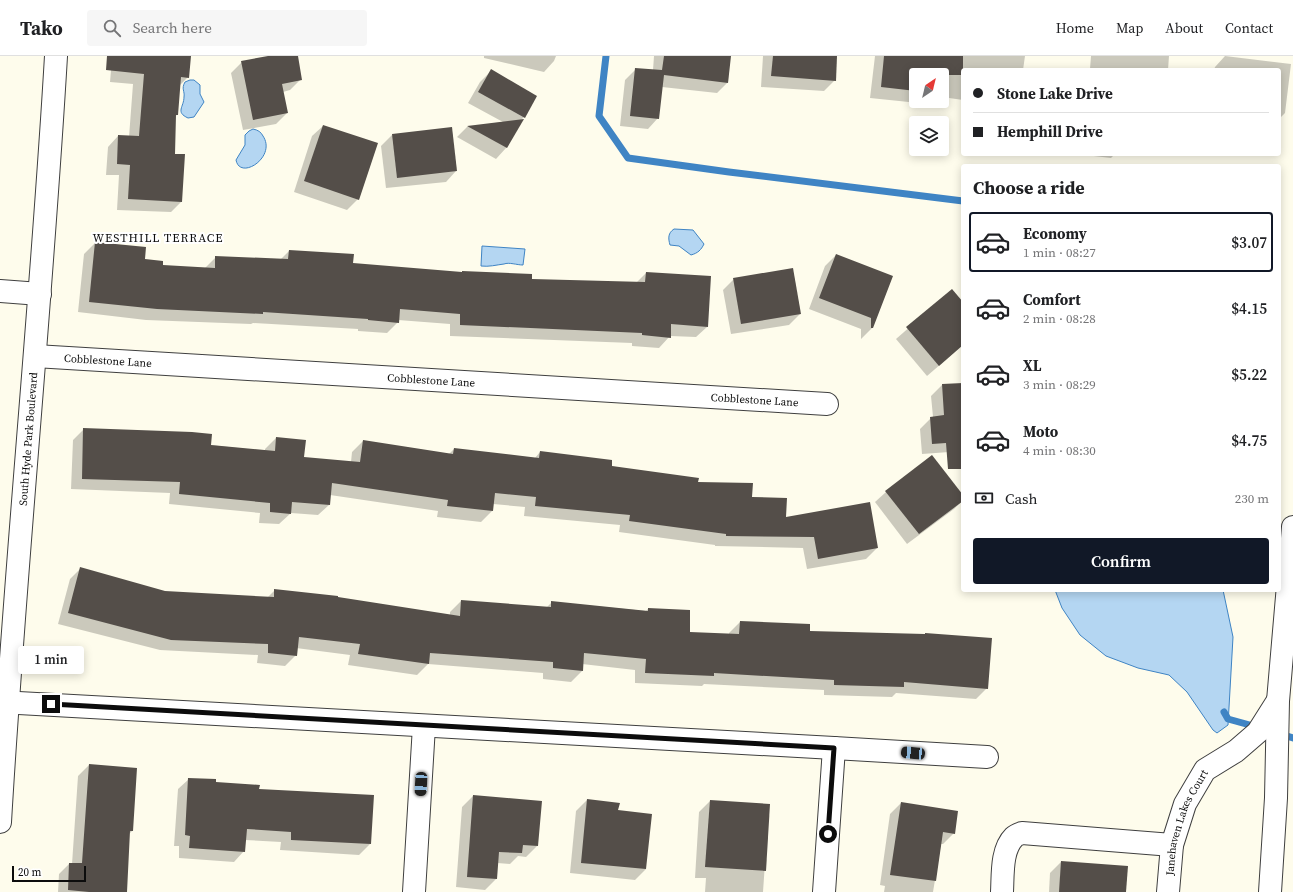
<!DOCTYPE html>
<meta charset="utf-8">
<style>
body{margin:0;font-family:"Source Serif 4",serif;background:#f6f6f6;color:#202124;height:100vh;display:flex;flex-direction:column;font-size:15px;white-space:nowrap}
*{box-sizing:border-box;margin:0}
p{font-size:13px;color:#757577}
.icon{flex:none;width:22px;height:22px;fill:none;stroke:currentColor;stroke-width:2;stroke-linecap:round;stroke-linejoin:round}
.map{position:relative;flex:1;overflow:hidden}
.drawer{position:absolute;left:961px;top:108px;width:320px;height:428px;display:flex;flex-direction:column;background:#fff;border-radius:4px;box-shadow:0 2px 10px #0003}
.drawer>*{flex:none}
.hud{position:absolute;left:961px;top:12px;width:320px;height:88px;border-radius:4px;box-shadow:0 2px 10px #0003;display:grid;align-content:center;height:88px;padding:0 12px;background:#fff}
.needle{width:26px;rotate:35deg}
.buttons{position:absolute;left:909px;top:12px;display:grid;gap:8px}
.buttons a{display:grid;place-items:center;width:40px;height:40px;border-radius:4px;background:#fff;box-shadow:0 2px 10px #0003;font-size:20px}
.scale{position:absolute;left:12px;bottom:10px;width:74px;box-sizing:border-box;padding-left:4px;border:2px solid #0c0c0c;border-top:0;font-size:11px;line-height:14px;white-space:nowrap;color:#0c0c0c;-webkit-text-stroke:3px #fff;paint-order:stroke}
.end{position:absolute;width:18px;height:18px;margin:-9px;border:5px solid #0c0c0c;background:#fff;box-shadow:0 0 0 2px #fff}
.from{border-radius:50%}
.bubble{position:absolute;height:28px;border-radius:4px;background:#fff;box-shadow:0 2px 10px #0003;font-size:13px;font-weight:600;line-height:28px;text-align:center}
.car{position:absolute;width:12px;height:24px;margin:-12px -6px;border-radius:5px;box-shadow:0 0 3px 1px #0007;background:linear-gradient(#222 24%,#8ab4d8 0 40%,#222 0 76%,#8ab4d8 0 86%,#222 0)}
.hud b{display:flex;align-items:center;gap:14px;height:38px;font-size:15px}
.hud b+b{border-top:1px solid #e0e0e0}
.hud i{width:10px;height:10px;background:#202124}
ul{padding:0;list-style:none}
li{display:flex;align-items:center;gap:12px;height:60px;margin:0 8px 6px;padding:0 4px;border:2px solid transparent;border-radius:4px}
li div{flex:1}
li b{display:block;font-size:15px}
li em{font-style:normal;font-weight:600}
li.active{border-color:#111827}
li>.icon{width:36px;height:36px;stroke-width:1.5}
h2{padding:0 12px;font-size:18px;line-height:48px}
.pay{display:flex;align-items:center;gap:10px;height:44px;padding:0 12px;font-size:15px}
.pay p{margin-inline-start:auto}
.cta{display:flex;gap:8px;margin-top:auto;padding:8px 12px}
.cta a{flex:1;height:46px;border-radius:4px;background:#111827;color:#fff;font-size:16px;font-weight:600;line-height:46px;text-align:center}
header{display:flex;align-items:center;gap:24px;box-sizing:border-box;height:56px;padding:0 20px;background:#fff;border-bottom:1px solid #e0e0e0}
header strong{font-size:19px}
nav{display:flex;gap:22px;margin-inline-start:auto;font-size:14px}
.search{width:280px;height:36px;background:#f6f6f6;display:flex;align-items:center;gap:10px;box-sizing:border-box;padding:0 14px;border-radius:4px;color:#757577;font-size:15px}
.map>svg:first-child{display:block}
.water{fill:#b4d6f2;stroke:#3f84c4}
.shadow{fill:#0003}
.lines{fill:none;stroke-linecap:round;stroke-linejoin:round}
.stream{stroke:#3f84c4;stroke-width:7}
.building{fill:#544e49}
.minor-casing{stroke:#3f3f3f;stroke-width:24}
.minor{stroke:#fff;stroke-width:22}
.route{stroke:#0c0c0c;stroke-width:5}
.labels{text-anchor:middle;stroke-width:4;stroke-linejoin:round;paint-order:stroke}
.street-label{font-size:11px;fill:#0c0c0c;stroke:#fff}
.neighbourhood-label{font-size:12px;letter-spacing:1px;fill:#0c0c0c;stroke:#fff}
</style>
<header>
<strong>Tako</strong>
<div class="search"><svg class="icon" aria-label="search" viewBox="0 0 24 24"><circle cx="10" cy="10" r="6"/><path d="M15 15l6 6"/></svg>Search here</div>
<nav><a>Home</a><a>Map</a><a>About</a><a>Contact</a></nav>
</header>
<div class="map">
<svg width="1293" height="836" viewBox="0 0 1293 836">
<rect width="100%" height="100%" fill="#fefcec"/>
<!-- water -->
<g class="water">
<path d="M190 24H194L200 29V38L204 46 194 61 188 62C175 56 184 51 184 41 185 35 181 33 185 26Z"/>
<path d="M253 73C258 74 261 76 263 80 277 101 240 125 236 104L245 89V79L249 75Z"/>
<path d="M674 173 693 174 704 188C701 194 698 197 691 199L679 190 670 189C668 182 668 177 674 173Z"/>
<path d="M482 190 525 193 523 209C517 209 509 206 504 208 496 209 489 211 481 210Z"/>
<polygon points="1055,534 1223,534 1233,581 1228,669 1217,677 1213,674 1187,636 1169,619 1138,612 1106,600 1080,579 1062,552"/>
</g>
<!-- shadow -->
<g class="shadow">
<polygon points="113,0 190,0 188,21 179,30 177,59 175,60 174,99 181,146 171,156 117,154 119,119 106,119 108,91 118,80 129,81 133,28 110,26 112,2"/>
<polygon points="273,0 297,0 301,23 290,34 283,36 287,57 276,68 243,74 231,17 242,6"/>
<polygon points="484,0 556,0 554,5 544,16 484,2"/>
<polygon points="654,0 730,0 728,26 717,37 662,31 658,62 648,73 620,70 625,24 636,13 653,14"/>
<polygon points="763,0 836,0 835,24 824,35 761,31"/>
<polygon points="875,0 1025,0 1023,14 963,14 963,44 942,41 942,19 916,19 916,45 930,45 928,48 870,42"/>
<polygon points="1091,0 1169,0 1168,14 1079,14 1081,12 1090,13"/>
<polygon points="1225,0 1291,8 1285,57 1279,63 1279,14 1214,14 1215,11"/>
<polygon points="491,15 524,61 521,64 522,64 506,92 496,103 457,81 467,71 503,66 468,47 480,26"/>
<polygon points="323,70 358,143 347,154 294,136 312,80"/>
<polygon points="392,79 456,115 446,126 386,132 381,90"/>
<polygon points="1085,98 1115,98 1111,102 1085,99"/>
<polygon points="95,187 162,210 205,212 216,201 280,204 289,195 352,208 461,217 462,216 531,224 636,227 646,217 707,271 696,281 670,280 659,292 632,290 632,287 450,280 450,268 398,264 398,266 387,277 358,275 358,273 253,267 251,268 146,264 78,256 84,198"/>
<polygon points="836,199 891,221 872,272 861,283 861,273 809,253 825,210"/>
<polygon points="734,223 800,258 789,269 731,278 723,234"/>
<polygon points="952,234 963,247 963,289 927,320 896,283"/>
<polygon points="963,328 963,395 922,398 920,373 931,362 933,361 931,340 942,329"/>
<polygon points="84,373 210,389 265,395 265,393 276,382 303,402 351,406 352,396 363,385 449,398 454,393 535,402 540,396 697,427 751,442 785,462 877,492 866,503 807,513 803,492 715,490 715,489 619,476 620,469 524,460 525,451 493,448 492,455 481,466 437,461 438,455 330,439 329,449 318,459 291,457 279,468 259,467 260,457 169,448 170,437 71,433 73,384"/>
<polygon points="886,436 963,440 963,444 954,453 907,488 875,446"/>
<polygon points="80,513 165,536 267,542 275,534 450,560 450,556 461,545 546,552 552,546 646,555 648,553 689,555 689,577 729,579 729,577 740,566 809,576 924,579 925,578 987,632 976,643 896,637 892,641 824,639 824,634 704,628 702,630 635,627 635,614 582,608 582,615 571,626 543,623 543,617 428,608 417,619 348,609 350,599 296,592 296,599 285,610 257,607 258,599 160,594 58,568 70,523"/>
<polygon points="89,709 132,775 129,778 126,836 58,836 59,818 69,808 72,808 78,720"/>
<polygon points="189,723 258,734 370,788 359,799 280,794 281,786 245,784 244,795 234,806 179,802 179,790 174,790 178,733"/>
<polygon points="473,740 537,790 526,801 518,800 510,808 497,807 496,823 485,834 456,831 462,751"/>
<polygon points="587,744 617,755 646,813 635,824 570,817 576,755"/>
<polygon points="710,745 769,749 763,836 705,836 706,822 695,822 699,756"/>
<polygon points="901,747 954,777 943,788 941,788 933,836 884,836 885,830 880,829 890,758"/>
<polygon points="1061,806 1125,836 1049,836 1050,817"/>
</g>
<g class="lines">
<!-- stream -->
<g class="stream">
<polyline points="606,0 599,60 628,102 729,116 963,145"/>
<polyline points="1224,656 1228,663 1257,671"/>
<polyline points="1280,678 1293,682"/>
</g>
</g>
<!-- building -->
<g class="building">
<polygon points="107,0 191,0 189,22 181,21 178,59 176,59 175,98 185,98 182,146 128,143 130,109 117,108 118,79 139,80 144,18 106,14"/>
<polygon points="268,0 298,0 302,24 282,28 288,57 253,64 241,5"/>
<polygon points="664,0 731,0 728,27 664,19 659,63 630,60 635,12 662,14"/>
<polygon points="773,0 837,0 836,25 771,20"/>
<polygon points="884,0 963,0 963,19 916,19 916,35 881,31"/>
<polygon points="491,13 537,40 525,62 478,36"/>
<polygon points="524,63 507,92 467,70"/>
<polygon points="323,69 378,87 359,144 304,125"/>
<polygon points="452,71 457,115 397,122 392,78"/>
<polygon points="95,186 146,191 145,203 163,205 163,209 215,212 215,200 288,203 289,194 354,198 353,207 462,216 462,215 532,218 532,223 645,226 646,216 711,220 708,271 671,268 671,282 642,279 642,277 460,269 460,258 400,253 399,267 368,264 368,263 263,256 263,258 157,253 89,246"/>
<polygon points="836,198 893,220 873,272 871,272 871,262 819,242"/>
<polygon points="793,212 801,258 741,268 733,222"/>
<polygon points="952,233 963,246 963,289 939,310 906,271"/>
<polygon points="963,327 963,413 948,413 946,387 932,388 930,361 944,359 942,328"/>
<polygon points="83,372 192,376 212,378 211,389 275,395 276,381 306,384 304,401 360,406 363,384 453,398 454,392 539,402 540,395 612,404 612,410 699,422 698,426 753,427 752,441 787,442 786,461 870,446 878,492 818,503 814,481 726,480 726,478 629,465 630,459 535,450 536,441 495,437 493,455 447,450 448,444 332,427 330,449 292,446 291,458 270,456 270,447 179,438 180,426 82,423"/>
<polygon points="932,399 963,439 963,445 919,478 885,435"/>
<polygon points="80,511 165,535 274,541 274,533 338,540 338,541 460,560 461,544 551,551 551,545 648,555 648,552 690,554 690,576 739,578 740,565 810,568 810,575 925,578 925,577 992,582 988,633 904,626 904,631 834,629 834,624 714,617 714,620 645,617 646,603 584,597 583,615 553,612 553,606 430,597 429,608 358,598 360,588 299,581 297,600 268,597 268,588 171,584 68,557"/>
<polygon points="89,708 137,712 133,775 130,775 127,836 89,836 68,834 69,807 82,807"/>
<polygon points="188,722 216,723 216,726 260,729 259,733 374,739 371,788 291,784 291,776 247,773 245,796 189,792 190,780 185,779"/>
<polygon points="473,739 542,745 538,790 523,789 522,797 499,796 497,823 467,821"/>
<polygon points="587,743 620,747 618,754 652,758 646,813 581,807"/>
<polygon points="710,744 770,748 766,815 705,811"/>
<polygon points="901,746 958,755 955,778 943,776 936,825 890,819"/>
<polygon points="1061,805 1128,810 1126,836 1059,836"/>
</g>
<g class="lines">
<!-- minor casing -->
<g class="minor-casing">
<g id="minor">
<polyline points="0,235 40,238"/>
<path id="s1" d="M35 300 827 348"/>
<polyline points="0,646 834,692 987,701"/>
<path id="s2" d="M0 766C15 510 41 256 56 0"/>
<polyline points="414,836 424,670"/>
<polyline points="824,836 834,692"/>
<path d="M1002 836C1003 819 1001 794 1014 781 1016 779 1019 778 1022 777L1172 789"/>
<path id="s3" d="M1168 836 1172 789 1185 748 1205 714 1236 695 1258 676 1277 646"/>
<polyline points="1270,836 1276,742 1278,645 1293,471"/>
</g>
</g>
<!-- minor -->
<use href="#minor" class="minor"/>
</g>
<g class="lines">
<!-- route -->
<polyline class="route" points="51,648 834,692 828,778"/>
</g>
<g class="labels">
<!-- street labels -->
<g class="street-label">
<text dy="4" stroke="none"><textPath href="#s1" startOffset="73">Cobblestone Lane</textPath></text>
<text dy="4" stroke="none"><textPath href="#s1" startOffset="397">Cobblestone Lane</textPath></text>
<text dy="4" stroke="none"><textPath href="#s1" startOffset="721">Cobblestone Lane</textPath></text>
<text dy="4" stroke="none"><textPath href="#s2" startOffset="384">South Hyde Park Boulevard</textPath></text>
<text dy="4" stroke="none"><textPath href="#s3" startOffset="73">Janehaven Lakes Court</textPath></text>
</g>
<!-- neighbourhood labels -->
<g class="neighbourhood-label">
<text x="158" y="186">WESTHILL TERRACE</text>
</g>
</g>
</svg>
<div class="buttons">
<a><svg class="needle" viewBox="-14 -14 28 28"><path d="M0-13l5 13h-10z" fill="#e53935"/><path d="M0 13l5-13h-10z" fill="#757577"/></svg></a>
<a><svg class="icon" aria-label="layers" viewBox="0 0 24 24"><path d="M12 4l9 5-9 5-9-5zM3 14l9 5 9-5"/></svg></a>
</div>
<div class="scale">20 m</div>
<i class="end from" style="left:828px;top:778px"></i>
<i class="end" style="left:51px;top:648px"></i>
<div class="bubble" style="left:18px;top:590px;width:66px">1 min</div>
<i class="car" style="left:913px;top:697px;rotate:275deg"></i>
<i class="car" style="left:421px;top:728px;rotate:183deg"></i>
<div class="hud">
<b><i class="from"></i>Stone Lake Drive</b>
<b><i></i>Hemphill Drive</b>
</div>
<section class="drawer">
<h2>Choose a ride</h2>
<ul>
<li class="active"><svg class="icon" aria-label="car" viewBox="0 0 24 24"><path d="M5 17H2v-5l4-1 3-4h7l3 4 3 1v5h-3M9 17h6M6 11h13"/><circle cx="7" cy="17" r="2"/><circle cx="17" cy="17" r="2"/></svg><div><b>Economy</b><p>1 min · 08:27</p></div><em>$3.07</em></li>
<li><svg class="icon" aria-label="car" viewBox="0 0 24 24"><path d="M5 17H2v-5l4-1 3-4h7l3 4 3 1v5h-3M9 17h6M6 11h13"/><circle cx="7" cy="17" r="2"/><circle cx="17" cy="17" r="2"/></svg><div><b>Comfort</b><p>2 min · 08:28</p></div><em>$4.15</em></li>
<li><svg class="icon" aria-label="car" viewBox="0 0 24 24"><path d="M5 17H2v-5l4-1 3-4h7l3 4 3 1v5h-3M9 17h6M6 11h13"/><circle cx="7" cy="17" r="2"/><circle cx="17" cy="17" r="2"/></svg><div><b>XL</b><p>3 min · 08:29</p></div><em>$5.22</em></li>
<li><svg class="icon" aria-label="car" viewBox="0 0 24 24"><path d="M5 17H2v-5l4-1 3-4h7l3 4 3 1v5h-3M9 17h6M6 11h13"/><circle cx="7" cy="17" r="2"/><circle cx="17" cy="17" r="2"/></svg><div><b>Moto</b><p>4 min · 08:30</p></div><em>$4.75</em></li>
</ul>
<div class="pay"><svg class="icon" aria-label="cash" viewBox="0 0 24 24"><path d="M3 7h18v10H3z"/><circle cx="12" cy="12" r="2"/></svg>Cash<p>230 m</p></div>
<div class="cta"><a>Confirm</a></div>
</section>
</div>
